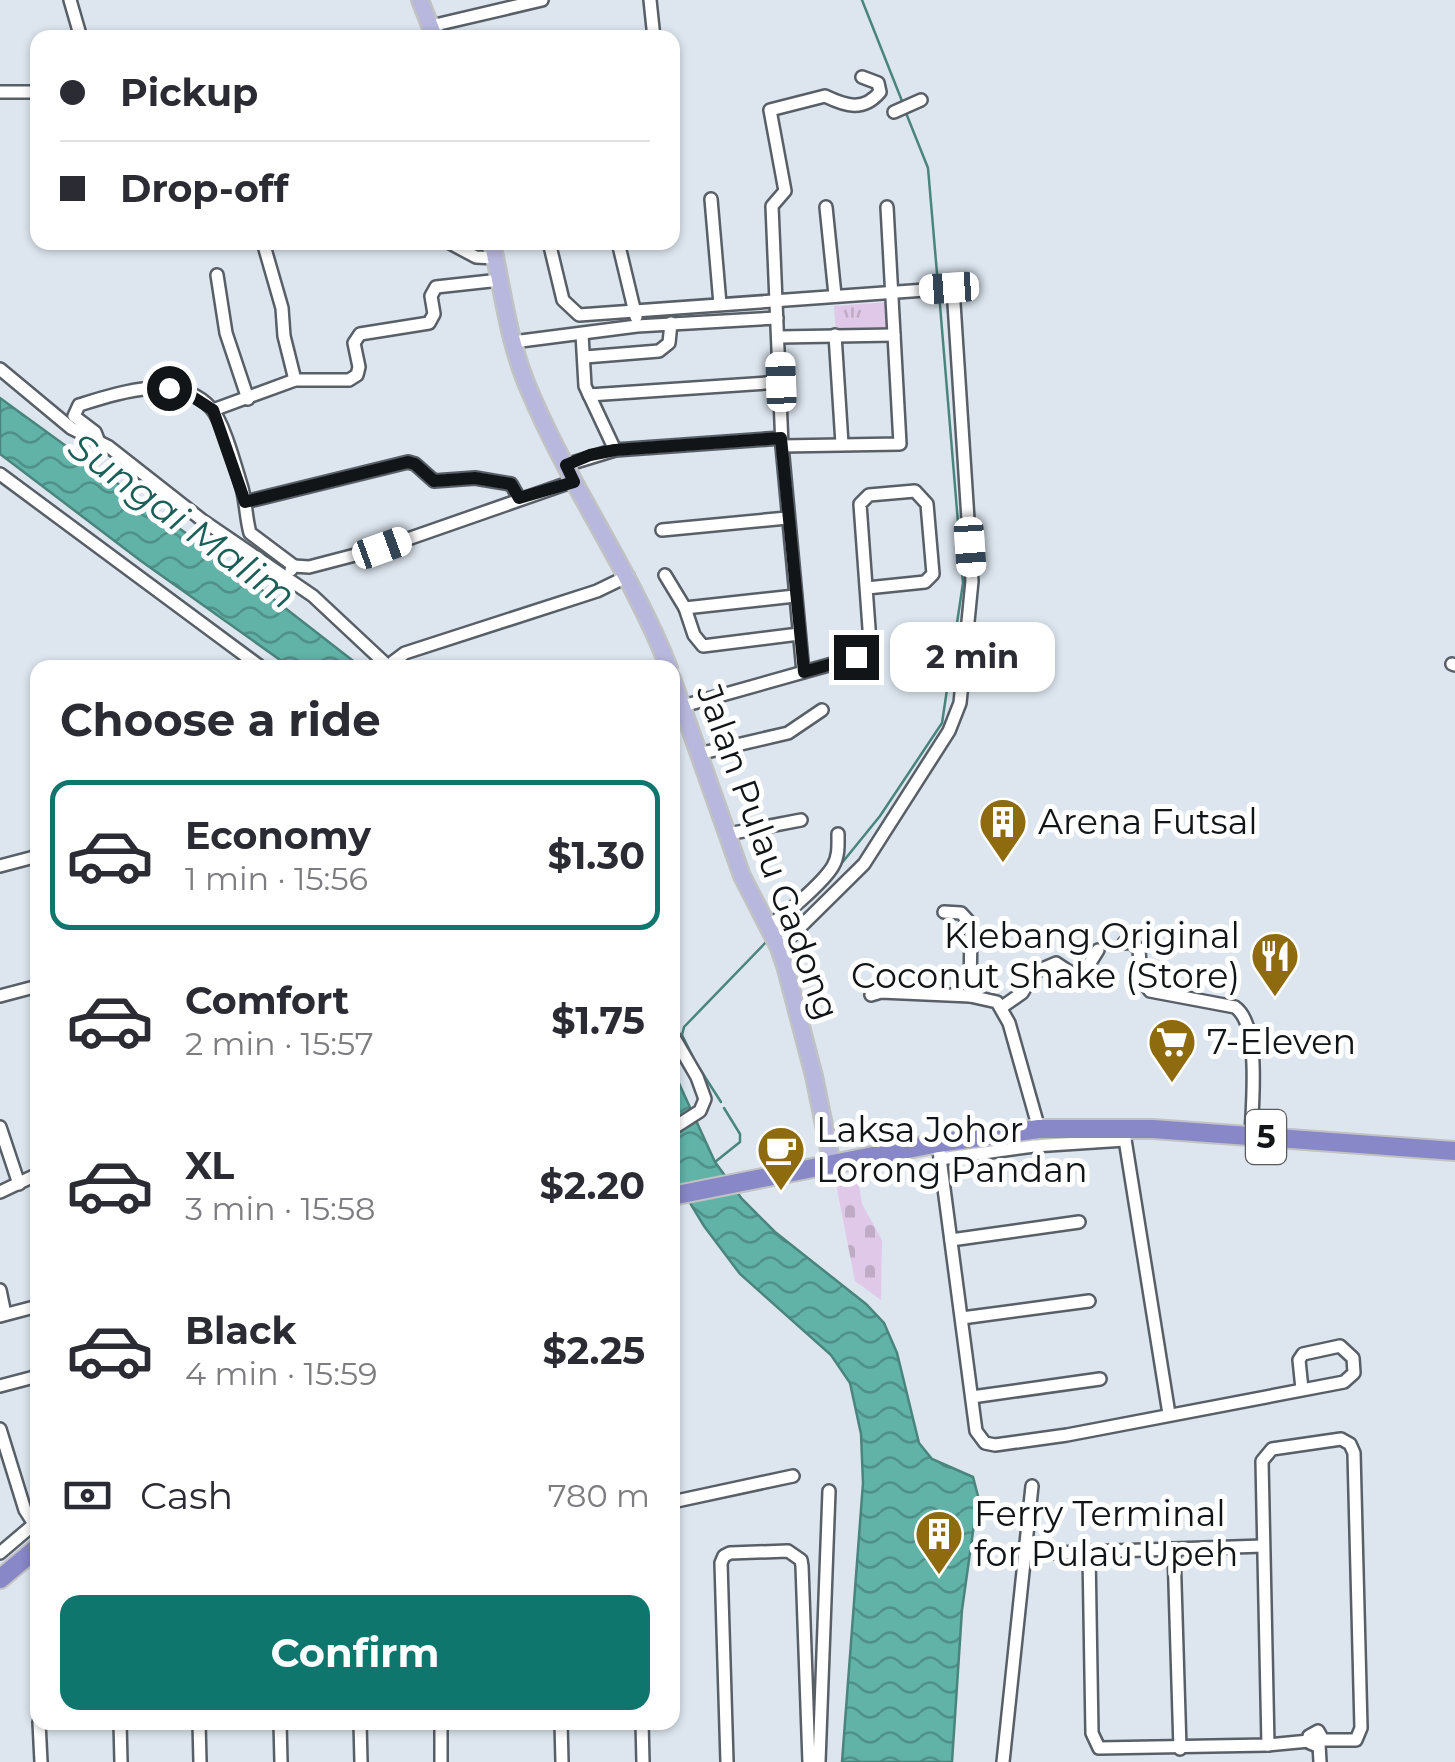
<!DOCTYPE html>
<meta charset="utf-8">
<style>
body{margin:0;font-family:Montserrat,sans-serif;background:#f2f2f3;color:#2b2b33;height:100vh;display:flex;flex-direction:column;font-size:38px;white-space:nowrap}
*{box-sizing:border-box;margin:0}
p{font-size:32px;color:#7c7c81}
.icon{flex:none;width:55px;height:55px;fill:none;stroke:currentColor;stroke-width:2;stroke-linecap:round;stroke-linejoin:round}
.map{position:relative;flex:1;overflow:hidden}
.details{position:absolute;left:30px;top:660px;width:650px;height:1070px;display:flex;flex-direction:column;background:#fff;border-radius:20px;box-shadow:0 2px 8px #0004}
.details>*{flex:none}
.guide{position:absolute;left:30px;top:30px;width:650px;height:220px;border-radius:20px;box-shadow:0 2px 8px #0004;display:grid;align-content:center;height:220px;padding:0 30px;background:#fff}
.end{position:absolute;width:45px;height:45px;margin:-22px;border:12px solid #121518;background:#fff;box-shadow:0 0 0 5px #fff}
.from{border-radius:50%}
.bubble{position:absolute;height:70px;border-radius:20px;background:#fff;box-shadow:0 2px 8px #0004;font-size:32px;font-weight:700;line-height:70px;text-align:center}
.car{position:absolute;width:30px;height:60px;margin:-30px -15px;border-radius:12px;box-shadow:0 0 8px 2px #0007;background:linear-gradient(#fff 24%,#345 0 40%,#fff 0 76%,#345 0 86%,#fff 0)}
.guide b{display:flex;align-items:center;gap:35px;height:95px;font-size:38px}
.guide b+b{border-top:2px solid #e1e1e2}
.guide i{width:25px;height:25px;background:#2b2b33}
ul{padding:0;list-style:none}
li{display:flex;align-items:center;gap:30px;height:150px;margin:0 20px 15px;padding:0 10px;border:5px solid transparent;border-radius:20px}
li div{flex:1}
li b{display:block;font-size:38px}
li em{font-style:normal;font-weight:700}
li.on{border-color:#0f766e}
li>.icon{width:90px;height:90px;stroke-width:1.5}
h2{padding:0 30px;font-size:45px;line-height:120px}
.pay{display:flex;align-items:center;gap:25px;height:110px;padding:0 30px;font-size:38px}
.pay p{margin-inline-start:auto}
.primary-button{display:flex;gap:20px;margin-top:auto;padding:20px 30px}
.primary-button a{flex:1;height:115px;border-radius:20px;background:#0f766e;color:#fff;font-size:40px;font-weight:700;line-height:115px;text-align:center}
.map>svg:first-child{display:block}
.grass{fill:url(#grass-tufts)}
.cemetery{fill:url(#cemetery-stones)}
.water{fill:url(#water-waves);stroke:#49847d;stroke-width:2.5}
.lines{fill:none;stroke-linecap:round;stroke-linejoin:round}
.stream{stroke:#49847d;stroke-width:2.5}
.minor-casing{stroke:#585f67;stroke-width:16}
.major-casing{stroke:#c1c2c3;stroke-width:20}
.highway-casing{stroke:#c1c2c3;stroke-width:22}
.minor{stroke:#fff;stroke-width:11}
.major{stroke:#b8b7dd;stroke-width:15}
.highway{stroke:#8887c7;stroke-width:18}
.route{stroke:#121518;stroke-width:12}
.labels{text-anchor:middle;stroke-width:10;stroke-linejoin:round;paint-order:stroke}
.shield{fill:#fff;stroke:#595b5d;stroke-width:2.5}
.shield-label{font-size:32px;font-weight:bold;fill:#121518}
.poi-label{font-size:35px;fill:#121518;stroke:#fff;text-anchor:start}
.street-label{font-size:35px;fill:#121518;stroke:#fff}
.water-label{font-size:38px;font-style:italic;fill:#1c5f58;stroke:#fff}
</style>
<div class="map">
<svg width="1455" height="1762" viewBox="0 0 1455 1762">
<defs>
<pattern id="grass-tufts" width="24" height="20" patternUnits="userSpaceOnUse" patternTransform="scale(2.5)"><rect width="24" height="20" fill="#e0c8e8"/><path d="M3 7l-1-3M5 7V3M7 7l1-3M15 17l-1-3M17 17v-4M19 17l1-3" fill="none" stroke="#bfabc6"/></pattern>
<pattern id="cemetery-stones" width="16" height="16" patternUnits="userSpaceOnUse" patternTransform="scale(2.5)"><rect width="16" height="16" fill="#e0c8e8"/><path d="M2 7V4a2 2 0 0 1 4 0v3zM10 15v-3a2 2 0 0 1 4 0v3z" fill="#bfabc6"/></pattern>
<pattern id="water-waves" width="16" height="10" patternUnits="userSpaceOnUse" patternTransform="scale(2.5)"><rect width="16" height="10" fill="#61b3a8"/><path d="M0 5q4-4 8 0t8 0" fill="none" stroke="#4f9088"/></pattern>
</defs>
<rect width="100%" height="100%" fill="#dde6ef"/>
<!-- grass -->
<polygon class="grass" points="888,302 890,330 836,333 834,306"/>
<!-- cemetery -->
<polygon class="cemetery" points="858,1180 862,1204 882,1240 881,1300 855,1281 836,1184"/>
<!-- water -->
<g class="water">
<polygon points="0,398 231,566 361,667 290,667 141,561 0,454"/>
<polygon points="672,1068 715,1162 742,1199 775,1232 866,1304 884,1323 897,1353 919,1443 932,1459 973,1477 978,1496 962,1610 952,1762 842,1762 863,1483 861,1434 850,1383 831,1355 740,1274 704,1226 673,1175"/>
</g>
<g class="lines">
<!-- stream -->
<g class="stream">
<polyline points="862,0 902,101"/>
<polyline points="906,113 928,168 938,285"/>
<polyline points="837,869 880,816 942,723 963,583 939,293"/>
<polyline points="778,930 794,914"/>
<polyline points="693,1057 682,1035 684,1027 769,939"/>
<polyline points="696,1063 721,1102"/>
<polyline points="715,1162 740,1142 740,1134 724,1108"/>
</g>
<!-- minor casing -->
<g class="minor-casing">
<g id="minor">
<polyline points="70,0 81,38"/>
<polyline points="650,0 654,38"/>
<polyline points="431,26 542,0"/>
<polyline points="0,92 38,92"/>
<polyline points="894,112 921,100"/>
<polyline points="711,199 720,304"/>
<polyline points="826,207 835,295"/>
<polyline points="263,242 282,308 284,336 295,380"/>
<polyline points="448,242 476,257 495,258"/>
<polyline points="549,242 563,300 579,315 953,288 972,581 960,703 949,731 864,864 779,948"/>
<polyline points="618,242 636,317"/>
<polyline points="217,275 226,333 248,399"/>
<polyline points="582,334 585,386 615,450"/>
<polyline points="835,335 842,444"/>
<polyline points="779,337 894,335"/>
<polyline points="513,342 637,326 777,318"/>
<polyline points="585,357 659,351 669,343 671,323"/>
<polyline points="0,369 71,428 109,447 202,520 313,596 390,668"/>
<polyline points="589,395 781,382"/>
<polyline points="213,410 295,380 349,380 357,375 359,367 354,343 360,334 429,323 434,314 431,296 436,287 500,280"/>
<path d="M99 442 95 432 74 416 79 405C118 393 179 372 211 408 224 422 236 469 242 488 246 503 246 519 250 533L294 566"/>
<polyline points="782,446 900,444 887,207"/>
<polyline points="566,465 615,450 781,438"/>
<polyline points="0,474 262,668"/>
<polyline points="245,502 408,462 415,464 434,481 475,478 511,484 519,498"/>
<polyline points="662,530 787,518"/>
<polyline points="291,570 294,566 309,567 382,548 574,481"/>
<polyline points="665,575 685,608 795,596"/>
<polyline points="685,608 694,635 703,646 799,634"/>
<polyline points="1452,664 1455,665"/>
<polyline points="391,668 393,662 405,653 597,591 628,576"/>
<path d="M803 672 782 446 772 206 785 191 770 110 825 96C846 106 863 112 880 92L878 83 862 77"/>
<polyline points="683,706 857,657 865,651 870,642 860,504 869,495 915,491 927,504 933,574 925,582 867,588"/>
<polyline points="698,754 788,733 822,710"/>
<polyline points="728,834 801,820"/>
<polyline points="0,866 38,856"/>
<polyline points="944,912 961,913 971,924 970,996"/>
<path d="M766 925C780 922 825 880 833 866 839 856 838 845 838 834"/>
<path d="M1124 943 1130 942 1139 949 1141 979 1150 991 1235 1007C1261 1025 1252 1105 1251 1136"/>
<polyline points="871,995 881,992 970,996 997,1002 1009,1023 1039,1129"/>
<polyline points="0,996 38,986"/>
<polyline points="1002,1007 1022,993 1035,972 1056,963 1077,977 1083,974 1098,950"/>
<polyline points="672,1034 697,1077 705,1099 700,1111 672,1129"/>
<polyline points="0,1127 19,1184"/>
<polyline points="1123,1127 1169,1414"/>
<polyline points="938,1143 976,1431 985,1443 995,1445 1067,1435 1344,1382 1354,1373 1353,1358 1340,1346 1303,1354 1299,1360 1302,1389"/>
<polyline points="940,1159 1034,1146 1125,1140"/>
<polyline points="0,1192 38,1174"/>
<polyline points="951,1240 1079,1222"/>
<polyline points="0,1290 5,1314"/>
<polyline points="0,1316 38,1306"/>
<polyline points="962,1318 1089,1301"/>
<polyline points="0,1386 38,1376"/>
<polyline points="972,1397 1100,1379"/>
<polyline points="0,1429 25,1510 38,1530"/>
<polyline points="672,1502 793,1476"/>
<polyline points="1174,1551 1180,1749"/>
<polyline points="0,1553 33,1525"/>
<polyline points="1089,1553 1092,1733 1099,1748 1268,1745 1309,1741"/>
<polyline points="1024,1554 1263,1546"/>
<polyline points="39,1722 41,1762"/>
<polyline points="120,1722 121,1762"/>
<polyline points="199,1722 200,1762"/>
<polyline points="280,1722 281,1762"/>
<polyline points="360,1722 361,1762"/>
<polyline points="441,1722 441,1762"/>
<polyline points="561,1722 562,1762"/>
<polyline points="642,1722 643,1762"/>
<polyline points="1319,1744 1320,1762"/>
<polyline points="1268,1745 1262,1461 1272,1449 1341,1439 1350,1444 1354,1453 1361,1728 1356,1740 1323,1740 1315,1745 1310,1743 1309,1736 1318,1731 1323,1740"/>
<polyline points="727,1762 721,1563 724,1556 730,1553 788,1551 801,1560 802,1566 809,1762"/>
<polyline points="819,1762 829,1491"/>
<polyline points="1003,1762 1032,1486"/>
</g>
</g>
<!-- major casing -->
<g class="major-casing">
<g id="major">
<polyline points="420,0 435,38"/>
<path d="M492 242C503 293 509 345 530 392 570 487 631 571 669 668"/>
<polyline points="672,678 742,876 779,948 786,969 814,1076 832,1164"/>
</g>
</g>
<!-- highway casing -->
<g class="highway-casing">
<g id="highway">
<polyline points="672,1196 938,1143 1039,1129 1153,1129 1455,1151"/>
<polyline points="0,1579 38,1547"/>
</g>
</g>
<!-- minor -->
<use href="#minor" class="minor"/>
<!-- major -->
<use href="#major" class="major"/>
<!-- highway -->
<use href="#highway" class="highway"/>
</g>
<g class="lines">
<!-- route -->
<polyline class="route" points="169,388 188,394 213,410 245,502 408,462 415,464 434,481 475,478 511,484 519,498 574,482 566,465 590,455 615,450 781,438 804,672 856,657"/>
</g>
<!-- icons -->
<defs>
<g id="building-pin" transform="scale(2.5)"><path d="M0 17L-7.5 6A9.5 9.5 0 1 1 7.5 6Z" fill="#8e6b0f" stroke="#fff"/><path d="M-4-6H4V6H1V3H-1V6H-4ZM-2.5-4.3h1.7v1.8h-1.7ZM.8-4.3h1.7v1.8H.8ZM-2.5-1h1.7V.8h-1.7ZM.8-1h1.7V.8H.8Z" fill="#fff"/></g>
<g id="restaurant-pin" transform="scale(2.5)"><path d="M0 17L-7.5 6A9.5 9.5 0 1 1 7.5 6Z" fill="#8e6b0f" stroke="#fff"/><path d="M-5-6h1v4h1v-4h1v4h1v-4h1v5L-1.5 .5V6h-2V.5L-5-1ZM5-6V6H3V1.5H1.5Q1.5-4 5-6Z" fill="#fff"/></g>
<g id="supermarket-pin" transform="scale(2.5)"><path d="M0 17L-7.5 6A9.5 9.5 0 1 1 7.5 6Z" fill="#8e6b0f" stroke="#fff"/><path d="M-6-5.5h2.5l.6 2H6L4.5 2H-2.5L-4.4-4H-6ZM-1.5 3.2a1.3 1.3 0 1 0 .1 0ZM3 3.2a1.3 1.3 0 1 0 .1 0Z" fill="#fff"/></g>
<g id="cafe-pin" transform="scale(2.5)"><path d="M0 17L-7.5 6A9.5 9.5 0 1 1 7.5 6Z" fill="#8e6b0f" stroke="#fff"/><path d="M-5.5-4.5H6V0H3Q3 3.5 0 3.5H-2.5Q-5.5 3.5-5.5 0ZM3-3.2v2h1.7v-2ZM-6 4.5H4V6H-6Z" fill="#fff"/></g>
</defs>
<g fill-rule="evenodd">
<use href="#building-pin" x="1003" y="822"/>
<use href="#restaurant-pin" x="1275" y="956"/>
<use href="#supermarket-pin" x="1172" y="1042"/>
<use href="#cafe-pin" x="781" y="1150"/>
<use href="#building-pin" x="939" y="1534"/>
</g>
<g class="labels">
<!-- shield labels -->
<rect class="shield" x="1246" y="1110" width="40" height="54" rx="8"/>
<g class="shield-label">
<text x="1266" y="1148">5</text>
</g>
<!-- poi labels -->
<g class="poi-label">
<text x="1038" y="834">Arena Futsal</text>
<text x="1240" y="948" text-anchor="end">Klebang Original<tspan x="1240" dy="40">Coconut Shake (Store)</tspan></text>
<text x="1207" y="1054">7-Eleven</text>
<text x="816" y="1142">Laksa Johor<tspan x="816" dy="40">Lorong Pandan</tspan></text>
<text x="974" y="1526">Ferry Terminal<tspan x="974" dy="40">for Pulau Upeh</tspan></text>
</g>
<!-- street labels -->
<g class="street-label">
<text transform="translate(768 852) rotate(70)" y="12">Jalan Pulau Gadong</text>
</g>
<!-- water labels -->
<g class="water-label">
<text transform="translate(182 521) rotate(36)" y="13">Sungai Malim</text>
</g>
</g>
</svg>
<i class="end from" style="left:169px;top:388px"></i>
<i class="end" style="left:856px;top:657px"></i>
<div class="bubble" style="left:890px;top:622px;width:165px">2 min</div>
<i class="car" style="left:949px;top:288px;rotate:266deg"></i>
<i class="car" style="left:781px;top:382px;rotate:358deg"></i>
<i class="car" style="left:970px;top:547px;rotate:176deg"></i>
<i class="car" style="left:382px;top:548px;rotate:70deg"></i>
<div class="guide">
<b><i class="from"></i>Pickup</b>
<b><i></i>Drop-off</b>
</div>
<section class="details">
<h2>Choose a ride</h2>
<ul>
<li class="on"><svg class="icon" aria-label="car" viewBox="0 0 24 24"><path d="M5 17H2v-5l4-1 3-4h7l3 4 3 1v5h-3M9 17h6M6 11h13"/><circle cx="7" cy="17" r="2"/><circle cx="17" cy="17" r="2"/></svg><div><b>Economy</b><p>1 min · 15:56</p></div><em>$1.30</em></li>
<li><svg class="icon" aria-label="car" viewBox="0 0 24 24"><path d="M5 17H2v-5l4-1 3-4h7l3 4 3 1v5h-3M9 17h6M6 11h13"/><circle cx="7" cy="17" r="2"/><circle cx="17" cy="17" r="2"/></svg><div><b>Comfort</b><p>2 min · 15:57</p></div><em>$1.75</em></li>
<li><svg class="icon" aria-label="car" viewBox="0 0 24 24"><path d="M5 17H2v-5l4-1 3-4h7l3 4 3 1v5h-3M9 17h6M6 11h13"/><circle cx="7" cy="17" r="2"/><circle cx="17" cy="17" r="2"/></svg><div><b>XL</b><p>3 min · 15:58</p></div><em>$2.20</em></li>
<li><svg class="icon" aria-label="car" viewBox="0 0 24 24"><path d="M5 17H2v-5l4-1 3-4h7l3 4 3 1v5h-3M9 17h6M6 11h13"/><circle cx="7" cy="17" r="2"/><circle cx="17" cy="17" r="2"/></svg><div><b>Black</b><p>4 min · 15:59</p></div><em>$2.25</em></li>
</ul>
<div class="pay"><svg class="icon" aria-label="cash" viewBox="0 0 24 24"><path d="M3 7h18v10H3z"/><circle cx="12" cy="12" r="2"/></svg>Cash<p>780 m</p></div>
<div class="primary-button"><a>Confirm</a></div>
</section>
</div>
